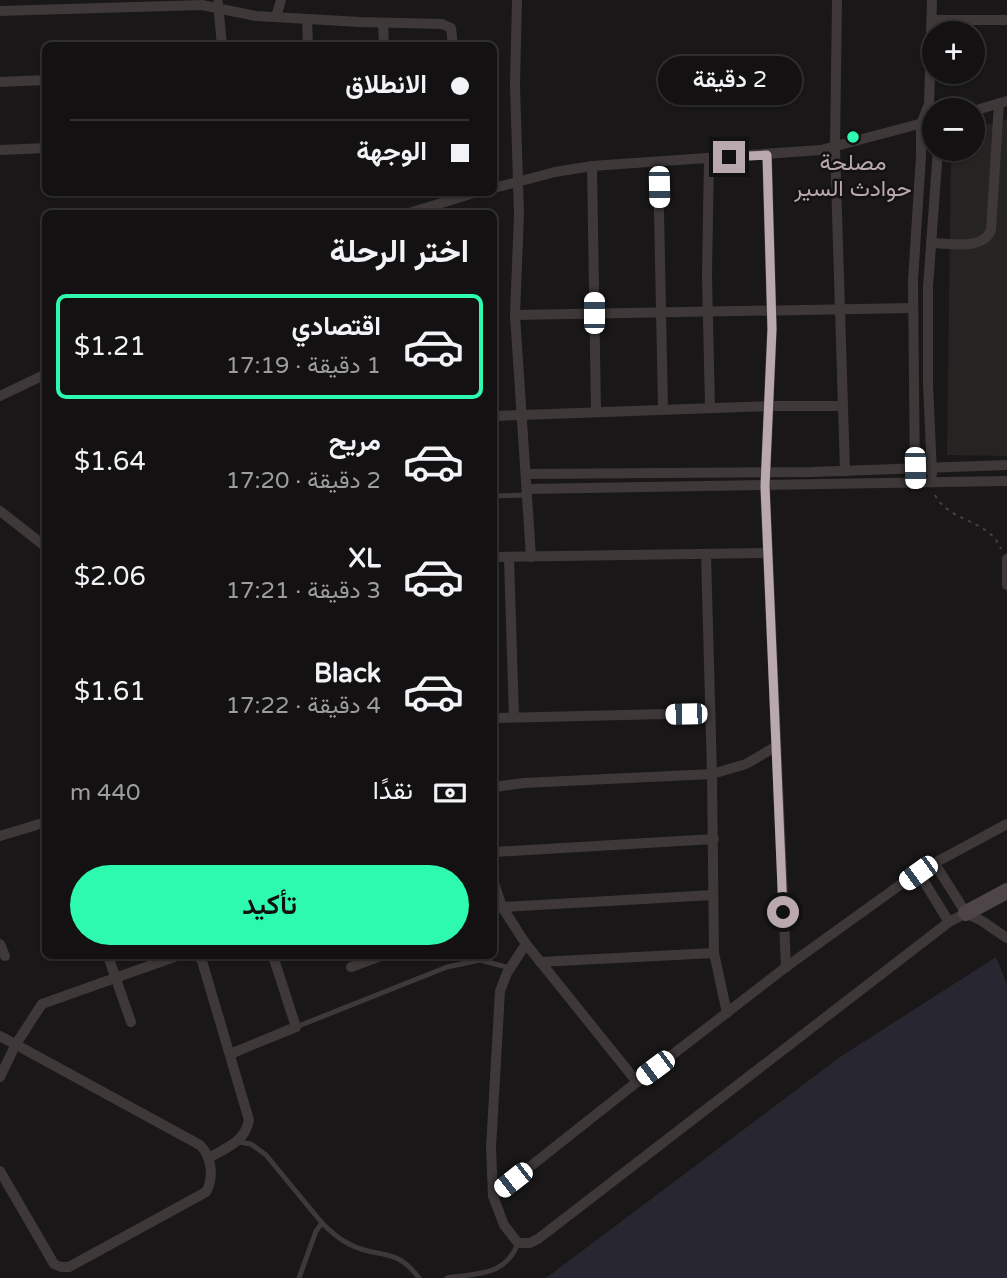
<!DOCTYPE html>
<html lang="ar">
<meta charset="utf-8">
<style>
body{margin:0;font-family:"Varela Round",Vazirmatn,sans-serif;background:#1c1a1a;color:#f1f3f6;direction:rtl;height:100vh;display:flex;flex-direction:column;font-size:26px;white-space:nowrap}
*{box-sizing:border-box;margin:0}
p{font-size:23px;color:#9d9d9f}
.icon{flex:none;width:38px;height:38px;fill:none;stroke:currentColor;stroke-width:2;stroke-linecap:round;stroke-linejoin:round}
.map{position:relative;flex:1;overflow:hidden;direction:ltr}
.panel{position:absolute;left:42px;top:210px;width:455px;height:749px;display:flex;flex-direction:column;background:#131111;border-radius:10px;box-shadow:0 2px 5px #0004,0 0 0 2px #323131;direction:rtl}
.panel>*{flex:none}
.top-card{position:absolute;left:42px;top:42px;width:455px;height:154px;border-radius:10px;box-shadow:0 2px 5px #0004,0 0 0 2px #323131;direction:rtl;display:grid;align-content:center;height:154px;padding:0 28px;background:#131111}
.fabs{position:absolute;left:922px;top:21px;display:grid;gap:14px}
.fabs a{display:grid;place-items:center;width:63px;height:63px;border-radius:50%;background:#131111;box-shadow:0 2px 5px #0004,0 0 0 2px #323131;font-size:35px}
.end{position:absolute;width:32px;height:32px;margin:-16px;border:9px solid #b9a8ae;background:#111;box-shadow:0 0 0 4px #111}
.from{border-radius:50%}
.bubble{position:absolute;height:49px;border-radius:24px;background:#131111;box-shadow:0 2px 5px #0004,0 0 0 2px #323131;font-size:23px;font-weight:600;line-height:49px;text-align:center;direction:rtl}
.car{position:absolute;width:21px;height:42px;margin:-21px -10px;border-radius:9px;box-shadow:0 0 5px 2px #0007;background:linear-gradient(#fff 24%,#345 0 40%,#fff 0 76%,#345 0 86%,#fff 0)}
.top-card b{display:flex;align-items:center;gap:24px;height:66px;font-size:26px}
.top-card b+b{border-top:2px solid #323131}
.top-card i{width:18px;height:18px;background:#f1f3f6}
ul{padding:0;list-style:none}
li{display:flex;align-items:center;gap:21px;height:105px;margin:0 14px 10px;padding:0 14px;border:4px solid transparent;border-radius:10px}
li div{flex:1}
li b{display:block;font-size:26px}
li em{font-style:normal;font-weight:600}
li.on{border-color:#2efaaf}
li>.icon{width:63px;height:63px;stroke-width:1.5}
h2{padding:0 28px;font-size:32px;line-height:84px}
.pay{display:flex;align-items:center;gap:18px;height:77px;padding:0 28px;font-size:26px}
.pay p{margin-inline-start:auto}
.primary-button{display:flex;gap:14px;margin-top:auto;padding:14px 28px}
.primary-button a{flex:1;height:80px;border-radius:42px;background:#2efaaf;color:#111;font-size:28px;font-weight:600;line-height:80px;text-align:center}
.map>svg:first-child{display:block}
.built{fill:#262323}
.green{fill:#272631}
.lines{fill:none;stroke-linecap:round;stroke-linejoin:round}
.path{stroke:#453e40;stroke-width:2;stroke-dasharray:3.5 5;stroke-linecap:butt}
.lane{stroke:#3e3839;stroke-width:5}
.street{stroke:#3e3839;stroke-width:10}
.secondary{stroke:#4e4548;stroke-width:16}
.route{stroke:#b9a8ae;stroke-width:9}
.poi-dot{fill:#2efaaf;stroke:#141212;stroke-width:2.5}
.labels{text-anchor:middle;stroke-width:5;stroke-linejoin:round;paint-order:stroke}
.poi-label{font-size:23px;fill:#b9a8ae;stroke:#141212}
</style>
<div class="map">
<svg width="1007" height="1278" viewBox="0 0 1007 1278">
<rect width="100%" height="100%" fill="#191717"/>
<!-- built -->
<polygon class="built" points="1007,119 1007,456 947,455 951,149 973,149 973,128"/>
<!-- green -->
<polygon class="green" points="996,957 1007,984 1007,1278 546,1278 840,1057"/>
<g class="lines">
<!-- path -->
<path class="path" d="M935 495C950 523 989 519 1001 549"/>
<!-- lane -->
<g class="lane">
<polyline points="494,496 527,495"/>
<polyline points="296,1027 447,967 480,960 510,968"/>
<path d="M239 1142 251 1144 266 1155 322 1223C330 1231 339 1239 349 1244 379 1260 394 1245 419 1278"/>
<polyline points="299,1278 316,1231 322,1223"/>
<path d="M447 1278C478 1273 506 1276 518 1243"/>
</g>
<!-- street -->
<g class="street">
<polyline points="517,0 515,85 519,214 515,315 531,557"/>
<polyline points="837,0 835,148 845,471"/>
<polyline points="218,3 222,46"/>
<polyline points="0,11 202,5 256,16 360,22 442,24 451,28 453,46"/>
<polyline points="276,17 281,0"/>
<polyline points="307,19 308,46"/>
<polyline points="932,20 1007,20"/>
<polyline points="383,23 384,46"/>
<polyline points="0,82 46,80"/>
<polyline points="973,111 1007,101"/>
<polyline points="0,150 46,148"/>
<polyline points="767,155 772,329 765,487 786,967"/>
<polyline points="709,158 707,276 710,407"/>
<polyline points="658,162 663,409"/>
<polyline points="592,166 596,411"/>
<polyline points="494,188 555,172 592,166 821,150 934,120"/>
<polyline points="406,214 477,192"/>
<path d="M931 243C950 243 983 251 991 230L999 103"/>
<polyline points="515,315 913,308"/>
<polyline points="0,396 46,374"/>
<polyline points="494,416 768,406 843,406"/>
<polyline points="526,474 811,472 1007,465"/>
<polyline points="932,474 928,384 928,287 938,149"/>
<polyline points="915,484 913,280 921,156 921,124 929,104 932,0"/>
<polyline points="527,489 1007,481"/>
<polyline points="0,511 46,547"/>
<polyline points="706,554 712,774 714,953 727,1013"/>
<polyline points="494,557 767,553"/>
<polyline points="509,557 514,717"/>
<polyline points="1007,559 1007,585"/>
<polyline points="494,718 710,713"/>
<polyline points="494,787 524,783 712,774 746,764 775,747"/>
<polyline points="0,836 46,822"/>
<polyline points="494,852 714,839"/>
<polyline points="935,864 966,913 982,921 1007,938"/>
<polyline points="918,872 949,922"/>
<polyline points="494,883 502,907 526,944 637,1082"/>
<polyline points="494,910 502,907 713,895"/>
<polyline points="0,944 5,956"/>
<polyline points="526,944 507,973 500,991 491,1148 493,1196 504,1225 518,1243 530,1243 538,1239 949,922 966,913"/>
<polyline points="108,956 131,1022"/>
<path d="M198 956 202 961 249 1120C245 1142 227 1147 209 1158"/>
<polyline points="540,962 714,953"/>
<polyline points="351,967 381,956"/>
<path d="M0 1036 200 1145C212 1157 214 1178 206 1192L69 1267H61L54 1264 0 1171"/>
<polyline points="230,1054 296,1027 273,956"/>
<polyline points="0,1077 16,1044 42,1004 177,956"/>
<polyline points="493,1196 637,1082 786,967 918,872 1007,824"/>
</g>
<!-- secondary -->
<polyline class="secondary" points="966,913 1007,891"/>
</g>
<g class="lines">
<!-- route -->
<polyline class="route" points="729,157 767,155 772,329 765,486 783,912"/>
</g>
<!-- markers -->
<circle class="poi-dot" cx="853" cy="137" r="7"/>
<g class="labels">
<!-- poi labels -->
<g class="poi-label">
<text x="853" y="170">مصلحة<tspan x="853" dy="26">حوادث السير</tspan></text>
</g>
</g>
</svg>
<div class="fabs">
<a>+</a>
<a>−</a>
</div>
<i class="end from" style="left:783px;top:912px"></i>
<i class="end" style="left:729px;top:157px"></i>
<div class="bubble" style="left:658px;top:56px;width:144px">2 دقيقة</div>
<i class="car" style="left:659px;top:187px;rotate:179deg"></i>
<i class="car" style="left:594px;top:313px;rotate:0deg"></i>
<i class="car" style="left:915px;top:468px;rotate:179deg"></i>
<i class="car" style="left:686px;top:714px;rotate:269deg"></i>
<i class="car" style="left:918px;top:873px;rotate:234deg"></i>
<i class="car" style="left:655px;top:1068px;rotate:233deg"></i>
<i class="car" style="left:513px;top:1180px;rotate:232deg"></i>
<div class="top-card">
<b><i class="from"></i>الانطلاق</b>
<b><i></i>الوجهة</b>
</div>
<section class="panel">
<h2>اختر الرحلة</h2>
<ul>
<li class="on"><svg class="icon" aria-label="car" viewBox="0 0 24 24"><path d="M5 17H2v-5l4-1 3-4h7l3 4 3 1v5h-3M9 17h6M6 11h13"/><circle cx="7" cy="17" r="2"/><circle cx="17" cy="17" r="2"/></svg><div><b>اقتصادي</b><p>1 دقيقة · 17:19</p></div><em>$1.21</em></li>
<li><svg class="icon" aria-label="car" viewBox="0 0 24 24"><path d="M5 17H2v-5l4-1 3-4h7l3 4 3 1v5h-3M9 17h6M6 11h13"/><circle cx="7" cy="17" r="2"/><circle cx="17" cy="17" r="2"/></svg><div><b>مريح</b><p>2 دقيقة · 17:20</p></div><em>$1.64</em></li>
<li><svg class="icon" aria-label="car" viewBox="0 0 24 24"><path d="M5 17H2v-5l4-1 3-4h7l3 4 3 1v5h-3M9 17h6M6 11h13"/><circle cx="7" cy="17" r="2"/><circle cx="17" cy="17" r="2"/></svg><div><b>XL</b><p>3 دقيقة · 17:21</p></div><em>$2.06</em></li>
<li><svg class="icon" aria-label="car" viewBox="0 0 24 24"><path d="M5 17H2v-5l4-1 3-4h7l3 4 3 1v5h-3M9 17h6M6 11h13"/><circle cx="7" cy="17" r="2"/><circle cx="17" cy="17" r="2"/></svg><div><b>Black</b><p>4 دقيقة · 17:22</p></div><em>$1.61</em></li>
</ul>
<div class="pay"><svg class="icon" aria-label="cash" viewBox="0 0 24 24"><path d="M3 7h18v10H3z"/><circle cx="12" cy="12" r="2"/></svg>نقدًا<p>440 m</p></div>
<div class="primary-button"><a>تأكيد</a></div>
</section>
</div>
